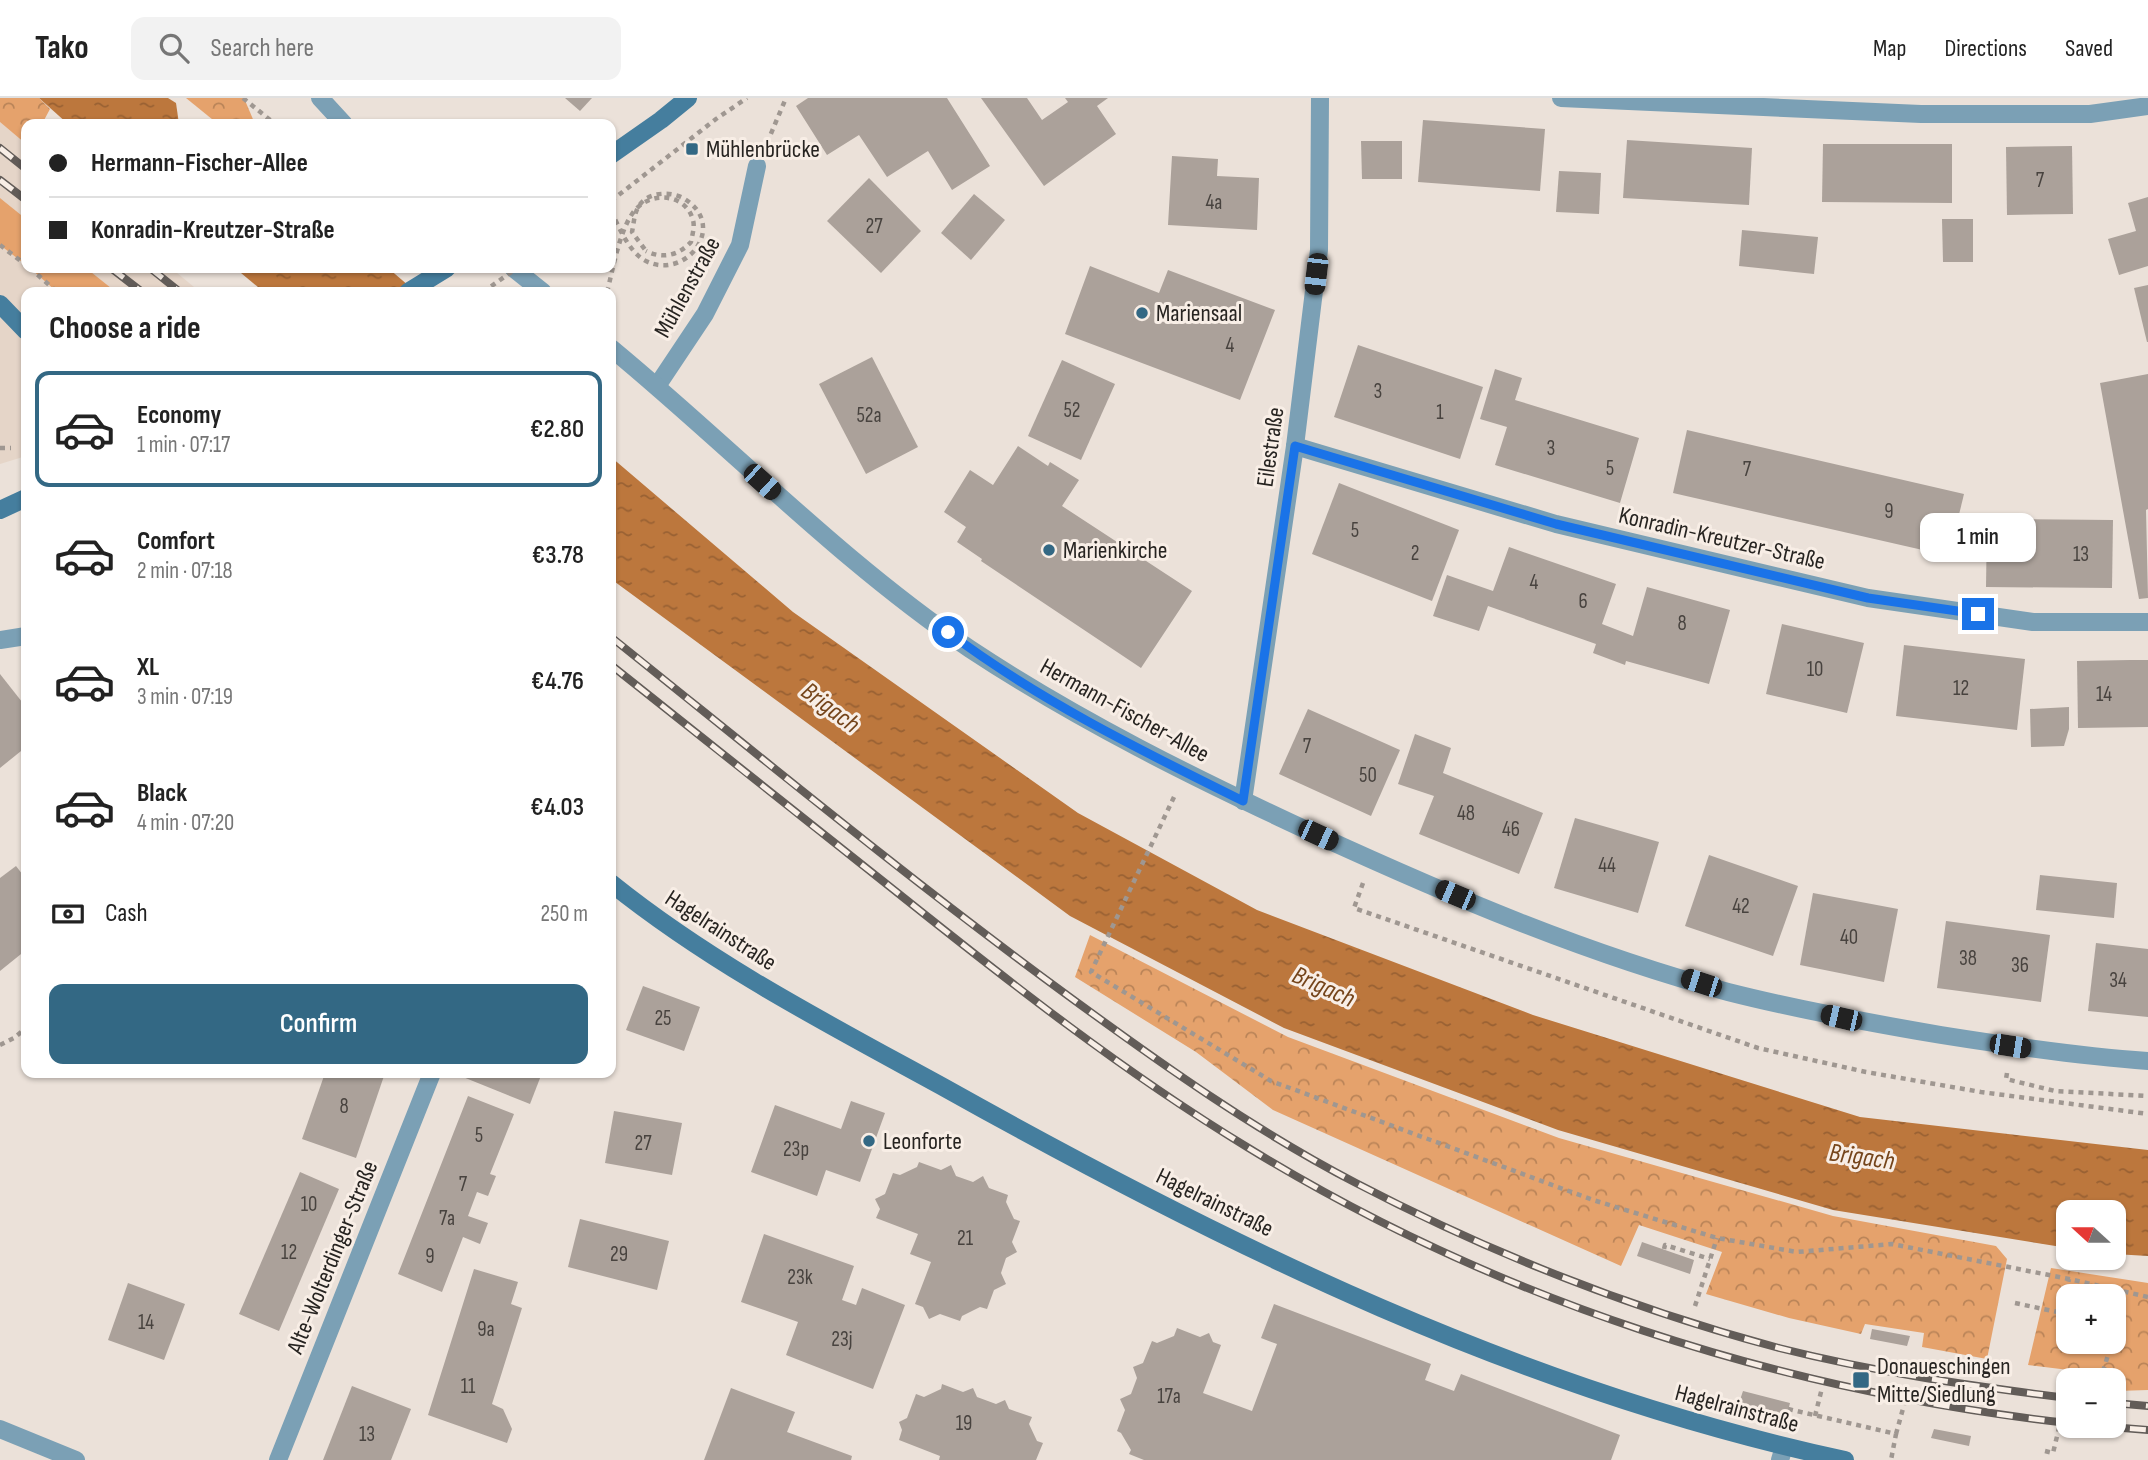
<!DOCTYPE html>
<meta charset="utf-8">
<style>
body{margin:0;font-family:"Sofia Sans Condensed",sans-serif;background:#f2f2f2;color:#222;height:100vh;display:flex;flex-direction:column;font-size:26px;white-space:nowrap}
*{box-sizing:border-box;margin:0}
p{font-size:23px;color:#767676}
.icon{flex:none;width:38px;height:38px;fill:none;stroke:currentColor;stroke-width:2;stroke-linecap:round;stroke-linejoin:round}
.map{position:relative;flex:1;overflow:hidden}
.details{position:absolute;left:21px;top:189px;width:595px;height:791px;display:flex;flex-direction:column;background:#fff;border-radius:14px;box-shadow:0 2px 5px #0004}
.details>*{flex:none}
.hud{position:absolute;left:21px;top:21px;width:595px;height:154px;border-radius:14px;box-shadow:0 2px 5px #0004;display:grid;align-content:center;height:154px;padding:0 28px;background:#fff}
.needle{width:46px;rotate:291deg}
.controls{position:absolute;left:2056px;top:1102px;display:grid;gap:14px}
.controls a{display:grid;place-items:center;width:70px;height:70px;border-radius:14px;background:#fff;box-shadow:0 2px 5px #0004;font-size:35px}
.end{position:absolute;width:32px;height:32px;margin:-16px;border:9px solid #1a73e8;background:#fff;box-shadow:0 0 0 4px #fff}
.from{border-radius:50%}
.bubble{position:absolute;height:49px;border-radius:14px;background:#fff;box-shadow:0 2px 5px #0004;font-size:23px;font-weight:600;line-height:49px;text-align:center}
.car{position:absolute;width:21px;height:42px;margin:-21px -10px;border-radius:9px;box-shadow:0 0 5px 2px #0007;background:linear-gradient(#222 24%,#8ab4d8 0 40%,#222 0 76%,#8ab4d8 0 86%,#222 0)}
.hud b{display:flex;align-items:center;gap:24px;height:66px;font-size:26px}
.hud b+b{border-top:2px solid #e0e0e0}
.hud i{width:18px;height:18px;background:#222}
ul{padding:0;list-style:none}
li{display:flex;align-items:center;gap:21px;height:116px;margin:0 14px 10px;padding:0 14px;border:4px solid transparent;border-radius:14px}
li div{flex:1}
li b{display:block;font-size:26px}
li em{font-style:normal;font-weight:600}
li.on{border-color:#336884}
li>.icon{width:63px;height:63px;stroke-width:1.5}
h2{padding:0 28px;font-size:32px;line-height:84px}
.pay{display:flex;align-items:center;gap:18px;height:77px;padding:0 28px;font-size:26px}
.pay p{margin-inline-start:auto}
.button{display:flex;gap:14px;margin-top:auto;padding:14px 28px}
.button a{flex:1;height:80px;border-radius:14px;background:#336884;color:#fff;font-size:28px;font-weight:600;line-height:80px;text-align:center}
header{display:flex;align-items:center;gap:42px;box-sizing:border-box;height:98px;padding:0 35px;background:#fff;border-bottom:2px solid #e0e0e0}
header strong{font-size:33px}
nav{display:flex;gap:38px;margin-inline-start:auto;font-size:24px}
.search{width:490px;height:63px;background:#f2f2f2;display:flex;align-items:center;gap:18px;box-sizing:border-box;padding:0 24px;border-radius:14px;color:#767676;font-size:26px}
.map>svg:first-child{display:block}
.built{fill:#e5d5c8}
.grass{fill:#e5a26c}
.forest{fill:url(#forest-crowns);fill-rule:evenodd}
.water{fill:url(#water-ripples)}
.building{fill:#aba19a}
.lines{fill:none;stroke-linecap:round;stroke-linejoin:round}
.path{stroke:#9f9791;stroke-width:4.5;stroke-dasharray:5 5;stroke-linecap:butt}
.minor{stroke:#7ba0b5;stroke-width:18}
.tertiary{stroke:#7ba0b5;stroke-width:18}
.secondary{stroke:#457e9e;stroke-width:18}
.rail-casing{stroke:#625c58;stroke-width:8}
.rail{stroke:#f8eee6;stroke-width:5;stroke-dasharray:16;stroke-linecap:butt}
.path-bridge{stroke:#9f9791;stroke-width:4.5;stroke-dasharray:5 5;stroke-linecap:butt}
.route{stroke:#1a73e8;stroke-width:9}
.poi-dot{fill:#336884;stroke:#f8eee6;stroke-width:2.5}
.labels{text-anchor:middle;stroke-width:6;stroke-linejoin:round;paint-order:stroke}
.number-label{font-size:21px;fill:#48433f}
.poi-label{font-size:24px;fill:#272421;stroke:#f8eee6;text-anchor:start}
.street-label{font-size:24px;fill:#272421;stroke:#f8eee6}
.water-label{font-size:26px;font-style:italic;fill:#75451b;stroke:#f8eee6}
</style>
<header>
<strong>Tako</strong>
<div class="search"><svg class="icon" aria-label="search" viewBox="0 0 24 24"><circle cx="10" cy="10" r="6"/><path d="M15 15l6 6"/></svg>Search here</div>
<nav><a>Map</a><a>Directions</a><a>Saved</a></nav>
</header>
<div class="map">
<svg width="2148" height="1362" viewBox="0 0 2148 1362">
<defs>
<pattern id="forest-crowns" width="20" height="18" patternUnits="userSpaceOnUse" patternTransform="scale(1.75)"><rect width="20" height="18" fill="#e5a26c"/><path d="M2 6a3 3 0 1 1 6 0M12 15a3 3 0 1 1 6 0" fill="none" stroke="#ba8458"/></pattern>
<pattern id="water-ripples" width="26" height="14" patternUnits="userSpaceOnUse" patternTransform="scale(1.75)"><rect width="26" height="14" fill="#bc773d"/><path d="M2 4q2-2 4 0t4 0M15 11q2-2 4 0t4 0" fill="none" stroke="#996133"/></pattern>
</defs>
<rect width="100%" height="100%" fill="#ebe1d9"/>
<!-- built -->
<g class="built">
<polygon points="0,24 26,46 26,121 0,100"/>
<polygon points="0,147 26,167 26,170 30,170 45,181 53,194 26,194 26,358 0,366"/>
<polygon points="86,170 171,170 200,194 116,194"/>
</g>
<!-- grass -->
<g class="grass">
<polygon points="0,100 26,121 26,167 0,147"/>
<polygon points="30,170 86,170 116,194 57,194"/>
</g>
<!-- forest -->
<g class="forest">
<polygon points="0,0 39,0 50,11 42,26 26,26 26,46 0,24"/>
<polygon points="186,0 244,0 255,26 218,26"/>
<polygon points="1090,837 1288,939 1559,1040 1833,1118 1996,1148 2007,1161 1987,1261 1922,1249 1924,1235 1865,1226 1861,1236 1789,1220 1706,1196 1722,1154 1639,1127 1621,1168 1273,1012 1196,954 1075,879"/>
<path d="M2051 1170 2148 1185V1292L2117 1293 2118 1278 2028 1267ZM2068 1199H2114V1244H2068Z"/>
</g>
<!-- water -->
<g class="water">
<polygon points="39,0 168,0 176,5 179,26 68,26"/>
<polygon points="235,170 388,170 416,194 264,194"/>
<polygon points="611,359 793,514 1078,715 1257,812 1533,917 1860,1019 2148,1052 2148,1158 2114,1156 2114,1115 2068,1115 2068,1150 1833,1112 1558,1032 1284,930 1070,818 611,481"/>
</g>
<!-- building -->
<g class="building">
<polygon points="565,0 592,0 580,13"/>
<polygon points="808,0 947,0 990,68 952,92 928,53 887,79 859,37 827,57 796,8"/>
<polygon points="981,0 1027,0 1042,22 1068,4 1065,0 1108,0 1097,8 1116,36 1044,88"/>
<polygon points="1423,22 1545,31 1540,93 1418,84"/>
<polygon points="1627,42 1752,50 1749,107 1623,100"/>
<polygon points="1361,43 1402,43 1402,81 1362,81"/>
<polygon points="1823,46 1952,46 1952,105 1822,104"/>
<polygon points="2072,48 2073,116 2007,117 2006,49"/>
<polygon points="1172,58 1218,61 1217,78 1259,80 1257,132 1168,127"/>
<polygon points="1559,73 1601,75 1599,116 1556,114"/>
<polygon points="869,80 921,133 881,175 827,123"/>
<polygon points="974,96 1005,122 971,162 941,135"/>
<polygon points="2148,99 2148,168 2119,177 2108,141 2136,133 2128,105"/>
<polygon points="1942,121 1973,121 1973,164 1943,164"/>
<polygon points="1742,132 1818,139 1814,176 1739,168"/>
<polygon points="1090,168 1159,195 1168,172 1275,212 1240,302 1065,236"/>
<polygon points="2148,187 2148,244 2147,244 2134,190"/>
<polygon points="1358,247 1483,289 1460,361 1334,319"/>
<polygon points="872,259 918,349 866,376 819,286"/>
<polygon points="1062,262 1115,286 1081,362 1028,338"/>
<polygon points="1495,271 1522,280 1515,302 1639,340 1620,405 1495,367 1507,329 1480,321"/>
<polygon points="2148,276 2148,411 2146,412 2148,500 2139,501 2100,285"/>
<polygon points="1687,332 1964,396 1949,458 1673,395"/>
<polygon points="1018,348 1048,368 1050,364 1079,382 1062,408 1192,493 1141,570 981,463 982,461 957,444 966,429 944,414 970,372 993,387"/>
<polygon points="1339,385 1459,432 1432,503 1312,456"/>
<polygon points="1987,421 2113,422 2112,490 1986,489"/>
<polygon points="1509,449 1616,486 1602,526 1633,538 1647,489 1730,512 1709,586 1626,563 1625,567 1593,555 1596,546 1488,508 1479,533 1433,518 1447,477 1493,493"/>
<polygon points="1782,526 1864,545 1847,615 1766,596"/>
<polygon points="1904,547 2025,561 2017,632 1896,618"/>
<polygon points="2130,562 2148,562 2148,629 2078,630 2077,563"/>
<polygon points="0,576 26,609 26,649 0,670"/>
<polygon points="2069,609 2069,631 2064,648 2031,649 2030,611"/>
<polygon points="1308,611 1400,652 1371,718 1279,676"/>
<polygon points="1415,636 1451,650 1443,675 1543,715 1519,776 1419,736 1434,698 1398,686"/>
<polygon points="1575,720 1659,744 1638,815 1554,790"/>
<polygon points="1709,757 1798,788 1773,858 1685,828"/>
<polygon points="16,768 26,781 26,852 0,873 0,780"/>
<polygon points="2040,777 2117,785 2114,820 2036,812"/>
<polygon points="1813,795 1898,811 1884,884 1800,867"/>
<polygon points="1946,823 2050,837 2041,904 1937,890"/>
<polygon points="2096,845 2148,851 2148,919 2088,913"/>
<polygon points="611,873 616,875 613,962 611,962"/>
<polygon points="643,888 700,909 684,953 626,932"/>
<polygon points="325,975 385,975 356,1060 302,1041"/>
<polygon points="465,975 542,975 530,1006 463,979"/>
<polygon points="468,998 514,1016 490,1076 496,1078 488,1098 477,1094 468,1118 488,1125 480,1146 463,1139 442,1194 398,1176"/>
<polygon points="851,1003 885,1015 860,1084 826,1072 817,1098 751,1074 775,1007 841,1031"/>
<polygon points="614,1013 682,1025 672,1077 605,1065"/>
<polygon points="919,1064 941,1072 951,1067 956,1078 973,1084 983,1078 989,1090 1008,1097 1006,1104 1014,1121 1020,1123 1012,1144 1017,1154 1006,1160 1001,1175 1006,1186 994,1192 987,1211 980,1209 962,1218 960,1223 940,1216 929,1221 923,1209 915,1206 931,1164 910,1156 918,1136 876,1120 880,1111 875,1101 885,1096 893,1075 900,1077 917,1069"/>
<polygon points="300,1074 339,1091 279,1233 239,1216"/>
<polygon points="580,1121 669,1143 657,1192 568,1169"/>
<polygon points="764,1136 854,1168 842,1202 856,1207 862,1190 905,1207 873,1291 786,1257 798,1224 741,1204"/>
<polygon points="1642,1144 1694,1162 1690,1176 1637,1158"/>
<polygon points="474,1171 518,1184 511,1206 522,1210 492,1306 503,1311 512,1331 507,1345 428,1317"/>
<polygon points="128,1185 185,1206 164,1262 108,1242"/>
<polygon points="1274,1206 1431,1266 1425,1282 1454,1293 1461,1276 1620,1337 1611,1362 1144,1362 1129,1356 1131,1352 1121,1335 1117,1333 1125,1312 1120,1301 1131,1296 1137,1280 1133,1269 1143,1265 1152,1243 1157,1245 1174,1238 1177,1230 1200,1239 1209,1235 1213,1244 1221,1247 1203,1295 1252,1313 1277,1246 1261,1240"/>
<polygon points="1872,1231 1910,1238 1907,1248 1870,1241"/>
<polygon points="942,1286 963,1294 973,1290 977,1299 996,1306 1005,1302 1009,1311 1032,1319 1029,1326 1037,1343 1043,1345 1036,1362 939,1362 940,1358 899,1342 902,1332 899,1324 907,1320 916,1296 924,1299 941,1291"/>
<polygon points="352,1288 411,1311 391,1362 323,1362"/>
<polygon points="731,1290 795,1314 787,1334 852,1358 851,1362 704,1362"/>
<polygon points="1743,1293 1790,1305 1787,1317 1739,1305"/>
<polygon points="1934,1331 1971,1338 1969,1348 1931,1340"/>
</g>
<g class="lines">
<!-- path -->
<g class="path">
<polyline points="243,0 275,26"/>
<polyline points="767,45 786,0"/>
<polyline points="611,103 716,21 747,0"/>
<polyline points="0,147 26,167"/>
<polyline points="30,170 57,194"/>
<path d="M607 194C613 172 620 128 636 111 653 93 686 96 693 122 695 129 692 138 691 144 678 158 662 161 646 153"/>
<polyline points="0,350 11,350"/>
<polyline points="1174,699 1091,874 1271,983 1593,1102 1717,1140 1797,1154 1892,1146 2069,1181 2148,1199"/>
<polyline points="1363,785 1354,810 1758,950 1866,974 1981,994 2148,1016"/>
<polyline points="0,947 14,940 26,930"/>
<polyline points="2007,975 2006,981 2055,993 2148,998"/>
<polyline points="1664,1151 1665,1147 1710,1161"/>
<polyline points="2015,1205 2062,1215 2069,1181"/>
<polyline points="1695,1208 1717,1140"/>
<polyline points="2114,1237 2123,1193"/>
<polyline points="2100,1283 2112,1244"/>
<polyline points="1788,1311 1896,1336 1891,1362"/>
<polyline points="1815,1318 1822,1290"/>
<polyline points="1896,1336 1904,1307"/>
<polyline points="2045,1353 2053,1355 2059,1330"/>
</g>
<!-- minor -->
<g class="minor">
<polyline points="1561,0 1921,16 2090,16 2148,8"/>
<polyline points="657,288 705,216 740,147 757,68"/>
<polyline points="1295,348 1556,426 1868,500 2033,524 2148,524"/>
<polyline points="0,542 26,538"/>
<polyline points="1243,703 1295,348 1319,152 1320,0"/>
<polyline points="0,1331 76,1362"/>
<polyline points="278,1362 432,975"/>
<polyline points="1780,1362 1784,1349"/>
</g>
<!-- tertiary -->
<g class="tertiary">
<polyline points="320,0 344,26"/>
<polyline points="513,170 543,194"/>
<path d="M611 250C731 349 840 463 970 551 1079 623 1196 681 1315 736 1448 797 1586 856 1728 894 1799 912 1870 925 1941 937 2010 948 2078 958 2148 963"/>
</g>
<!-- secondary -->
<g class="secondary">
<polyline points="611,57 661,22 688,0"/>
<polyline points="408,194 447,170"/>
<polyline points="0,206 26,233"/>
<polyline points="0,412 26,400"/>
<path d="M611 785C713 867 830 927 945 990 1231 1150 1523 1293 1845 1362"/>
</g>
<!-- rail casing -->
<g class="rail-casing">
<g id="rail">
<polyline points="0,50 26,71"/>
<polyline points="0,82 26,102"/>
<polyline points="111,170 142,194"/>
<polyline points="150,170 180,194"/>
<path d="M611 539C762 660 911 783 1067 897 1160 965 1254 1032 1356 1085 1490 1155 1632 1211 1779 1250 1874 1274 1971 1288 2068 1300"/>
<path d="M611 567C705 642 799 717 894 792 1008 883 1122 973 1247 1049 1496 1202 1779 1293 2068 1325"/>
<polyline points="2114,1305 2148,1308"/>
<polyline points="2098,1328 2148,1332"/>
</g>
</g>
<!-- rail -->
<use href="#rail" class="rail"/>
<!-- path-bridge -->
<g class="path-bridge">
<path d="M611 113C619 129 628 152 644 162 685 185 730 127 683 100 670 93 647 94 639 108 634 115 634 125 632 134L646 153"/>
<polyline points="483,194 517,170"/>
</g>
</g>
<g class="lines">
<!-- route -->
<path class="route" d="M948 534C1038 602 1142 653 1243 703L1295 348 1556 426 1868 500 1978 516"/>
</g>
<!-- markers -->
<g class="poi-dot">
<rect x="685" y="44" width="14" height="14" rx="3.5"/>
<circle cx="1142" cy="215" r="7"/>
<circle cx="1049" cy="452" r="7"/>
<circle cx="869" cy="1043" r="7"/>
<rect x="1852" y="1273" width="18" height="18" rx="3.5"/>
</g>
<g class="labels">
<!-- number labels -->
<g class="number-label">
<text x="2040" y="89">7</text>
<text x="1214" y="111">4a</text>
<text x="874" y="135">27</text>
<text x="1230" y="254">4</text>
<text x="1378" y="300">3</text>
<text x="1072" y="319">52</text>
<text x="1440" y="321">1</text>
<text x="869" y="324">52a</text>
<text x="1551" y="357">3</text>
<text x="1610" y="377">5</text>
<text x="1747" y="378">7</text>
<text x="1889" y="420">9</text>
<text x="1355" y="439">5</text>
<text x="1415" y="462">2</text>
<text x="2081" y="463">13</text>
<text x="1534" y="491">4</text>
<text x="1583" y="510">6</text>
<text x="1682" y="532">8</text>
<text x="1815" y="578">10</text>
<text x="1961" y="597">12</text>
<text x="2104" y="603">14</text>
<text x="1307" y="655">7</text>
<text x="1368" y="684">50</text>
<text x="1466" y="722">48</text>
<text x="1511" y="738">46</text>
<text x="1607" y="774">44</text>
<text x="1741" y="815">42</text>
<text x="1849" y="846">40</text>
<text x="1968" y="867">38</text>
<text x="2020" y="874">36</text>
<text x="2118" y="889">34</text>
<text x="663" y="927">25</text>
<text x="344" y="1015">8</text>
<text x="479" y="1044">5</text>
<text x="643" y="1052">27</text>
<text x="796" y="1058">23p</text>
<text x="463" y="1093">7</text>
<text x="309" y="1113">10</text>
<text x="447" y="1127">7a</text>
<text x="965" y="1147">21</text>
<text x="289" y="1161">12</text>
<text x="619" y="1163">29</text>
<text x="430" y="1165">9</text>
<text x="800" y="1186">23k</text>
<text x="146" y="1231">14</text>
<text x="486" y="1238">9a</text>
<text x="842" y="1248">23j</text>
<text x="468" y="1295">11</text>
<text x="1169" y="1305">17a</text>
<text x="964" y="1332">19</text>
<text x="367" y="1343">13</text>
</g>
<!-- poi labels -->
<g class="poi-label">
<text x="706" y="59">Mühlenbrücke</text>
<text x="1156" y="223">Mariensaal</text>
<text x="1063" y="460">Marienkirche</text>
<text x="883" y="1051">Leonforte</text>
<text x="1877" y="1276">Donaueschingen<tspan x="1877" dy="28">Mitte/Siedlung</tspan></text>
</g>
<!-- street labels -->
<g class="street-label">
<text transform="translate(687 189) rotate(-61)" y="8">Mühlenstraße</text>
<text transform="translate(1270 349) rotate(-82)" y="8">Eilestraße</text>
<text transform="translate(1722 440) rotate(13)" y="8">Konradin-Kreutzer-Straße</text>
<text transform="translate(1125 612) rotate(29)" y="8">Hermann-Fischer-Allee</text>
<text transform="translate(721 832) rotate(33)" y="8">Hagelrainstraße</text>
<text transform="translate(1215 1104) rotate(26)" y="8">Hagelrainstraße</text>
<text transform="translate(332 1159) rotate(-68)" y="8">Alte-Wolterdinger-Straße</text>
<text transform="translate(1737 1310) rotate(15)" y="8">Hagelrainstraße</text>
</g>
<!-- water labels -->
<g class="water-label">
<text transform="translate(831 609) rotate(37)" y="9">Brigach</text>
<text transform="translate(1324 888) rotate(24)" y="9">Brigach</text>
<text transform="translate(1862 1058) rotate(8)" y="9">Brigach</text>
</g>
</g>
</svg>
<div class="controls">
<a><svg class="needle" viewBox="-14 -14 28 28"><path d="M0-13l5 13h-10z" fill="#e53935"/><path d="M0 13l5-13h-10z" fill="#767676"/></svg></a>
<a>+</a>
<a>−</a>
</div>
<i class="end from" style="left:948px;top:534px"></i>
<i class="end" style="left:1978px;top:516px"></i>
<div class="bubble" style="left:1920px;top:415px;width:116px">1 min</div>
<i class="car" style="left:1316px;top:176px;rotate:187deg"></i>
<i class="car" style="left:762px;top:384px;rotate:132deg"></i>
<i class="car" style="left:1318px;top:737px;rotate:115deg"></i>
<i class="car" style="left:1455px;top:797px;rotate:293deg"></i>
<i class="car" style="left:1701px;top:885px;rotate:288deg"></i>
<i class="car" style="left:1841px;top:920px;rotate:283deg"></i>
<i class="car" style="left:2010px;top:948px;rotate:99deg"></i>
<div class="hud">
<b><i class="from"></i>Hermann-Fischer-Allee</b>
<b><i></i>Konradin-Kreutzer-Straße</b>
</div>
<section class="details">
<h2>Choose a ride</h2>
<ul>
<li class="on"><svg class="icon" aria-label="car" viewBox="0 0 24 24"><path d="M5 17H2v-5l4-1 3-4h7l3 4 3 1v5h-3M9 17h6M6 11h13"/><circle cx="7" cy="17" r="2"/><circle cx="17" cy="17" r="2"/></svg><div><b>Economy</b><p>1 min · 07:17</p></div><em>€2.80</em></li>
<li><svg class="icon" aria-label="car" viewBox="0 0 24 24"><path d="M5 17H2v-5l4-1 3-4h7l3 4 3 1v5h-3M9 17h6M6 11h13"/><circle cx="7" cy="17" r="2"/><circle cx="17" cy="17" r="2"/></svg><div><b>Comfort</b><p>2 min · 07:18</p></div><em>€3.78</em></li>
<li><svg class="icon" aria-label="car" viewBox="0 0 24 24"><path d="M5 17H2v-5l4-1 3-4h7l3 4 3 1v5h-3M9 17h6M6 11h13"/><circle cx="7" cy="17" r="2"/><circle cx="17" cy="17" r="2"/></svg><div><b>XL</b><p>3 min · 07:19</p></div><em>€4.76</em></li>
<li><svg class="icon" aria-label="car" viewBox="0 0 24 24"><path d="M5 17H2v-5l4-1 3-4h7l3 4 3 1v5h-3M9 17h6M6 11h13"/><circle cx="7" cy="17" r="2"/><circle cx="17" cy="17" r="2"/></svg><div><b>Black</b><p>4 min · 07:20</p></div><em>€4.03</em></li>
</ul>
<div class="pay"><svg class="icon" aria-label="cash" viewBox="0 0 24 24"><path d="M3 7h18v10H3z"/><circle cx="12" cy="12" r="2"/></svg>Cash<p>250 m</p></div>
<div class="button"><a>Confirm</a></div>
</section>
</div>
